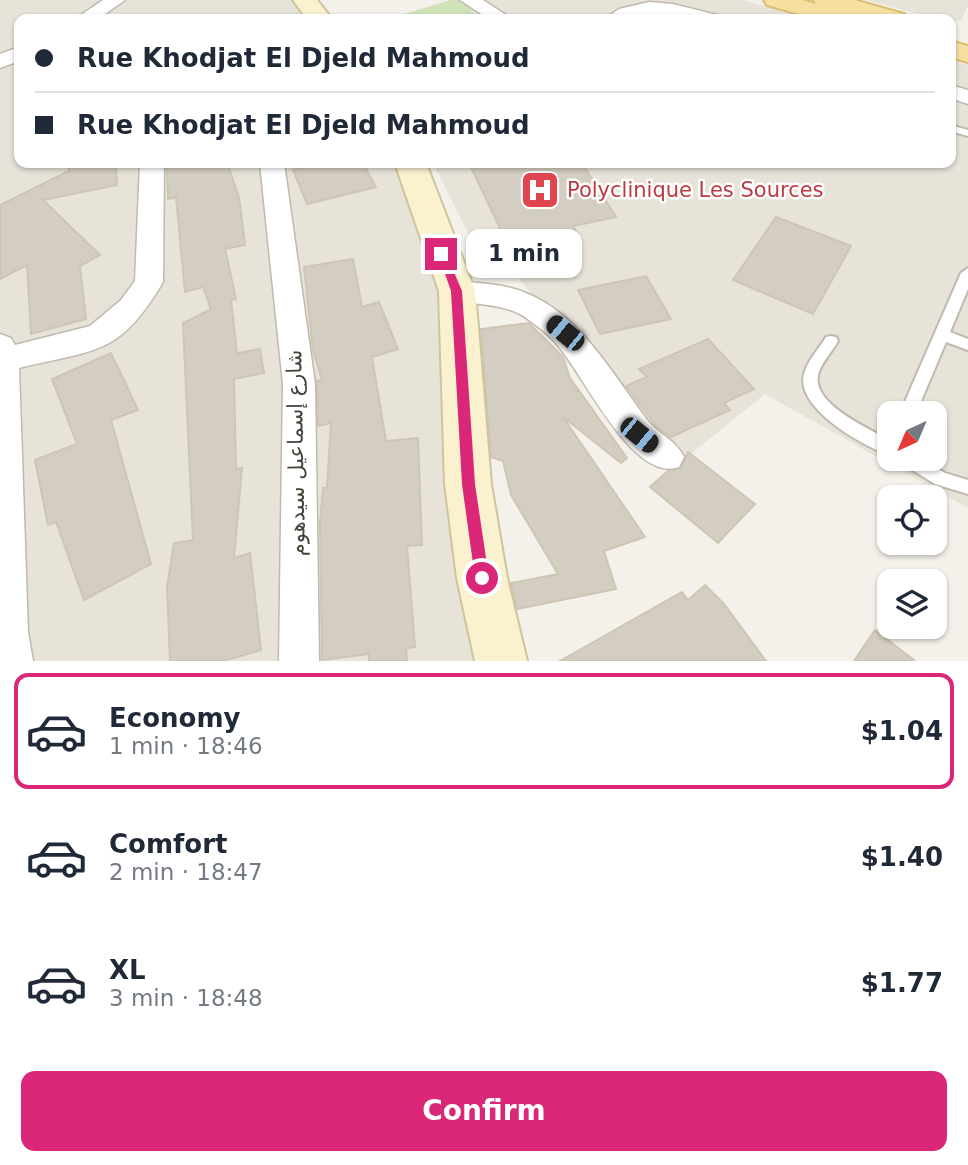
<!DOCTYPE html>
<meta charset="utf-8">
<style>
body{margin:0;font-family:"DejaVu Sans","Noto Naskh Arabic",sans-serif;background:#f2f2f3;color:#1f2937;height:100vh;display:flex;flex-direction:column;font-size:26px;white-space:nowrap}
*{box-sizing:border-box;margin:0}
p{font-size:23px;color:#747a83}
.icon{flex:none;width:38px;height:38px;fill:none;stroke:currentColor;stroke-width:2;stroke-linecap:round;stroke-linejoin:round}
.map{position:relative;height:661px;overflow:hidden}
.panel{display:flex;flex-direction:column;background:#fff;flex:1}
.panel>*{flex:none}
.banner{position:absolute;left:14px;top:14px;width:942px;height:154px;border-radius:14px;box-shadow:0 2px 5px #0004;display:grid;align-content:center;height:154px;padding:0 21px;background:#fff}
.needle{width:46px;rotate:224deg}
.tools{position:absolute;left:877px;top:401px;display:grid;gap:14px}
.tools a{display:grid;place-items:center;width:70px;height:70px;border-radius:14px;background:#fff;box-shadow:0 2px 5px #0004;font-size:35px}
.end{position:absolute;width:32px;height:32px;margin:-16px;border:9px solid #db2777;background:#fff;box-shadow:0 0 0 4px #fff}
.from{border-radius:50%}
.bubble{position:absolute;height:49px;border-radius:14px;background:#fff;box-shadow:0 2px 5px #0004;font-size:23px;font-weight:600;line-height:49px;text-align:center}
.car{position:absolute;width:21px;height:42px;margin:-21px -10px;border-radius:9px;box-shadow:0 0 5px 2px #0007;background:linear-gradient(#222 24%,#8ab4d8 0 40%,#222 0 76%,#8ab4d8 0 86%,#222 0)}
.banner b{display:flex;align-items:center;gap:24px;height:66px;font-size:26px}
.banner b+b{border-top:2px solid #e0e1e3}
.banner i{width:18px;height:18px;background:#1f2937}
ul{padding:12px 0 0;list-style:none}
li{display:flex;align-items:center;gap:21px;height:116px;margin:0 14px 10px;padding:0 7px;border:4px solid transparent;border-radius:14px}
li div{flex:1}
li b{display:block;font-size:26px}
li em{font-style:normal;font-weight:600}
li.active{border-color:#db2777}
li>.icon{width:63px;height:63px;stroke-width:1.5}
.button{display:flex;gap:14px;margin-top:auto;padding:14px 21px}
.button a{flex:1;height:80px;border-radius:14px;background:#db2777;color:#fff;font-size:28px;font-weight:600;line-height:80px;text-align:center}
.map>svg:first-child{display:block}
.residential{fill:#e7e3d9;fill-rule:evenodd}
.green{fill:#cee4b7}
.building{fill:#d4cdc1;stroke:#cfc5b4;stroke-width:2}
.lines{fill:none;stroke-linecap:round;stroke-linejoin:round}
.lane-casing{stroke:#bfb9ae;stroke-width:4}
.street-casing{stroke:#bfb9ae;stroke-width:3}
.secondary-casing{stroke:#cfc49e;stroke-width:4}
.primary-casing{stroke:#dabe72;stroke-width:4}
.lane{fill:#fff;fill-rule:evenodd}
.street{fill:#fff;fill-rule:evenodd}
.secondary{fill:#faf1ce;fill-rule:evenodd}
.primary{fill:#f6e0a1;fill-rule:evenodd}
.route{fill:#db2777}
.labels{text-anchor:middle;stroke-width:5;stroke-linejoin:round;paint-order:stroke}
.health-label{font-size:21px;fill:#be3a42;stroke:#fff;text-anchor:start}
.street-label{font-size:21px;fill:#474239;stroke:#fff}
</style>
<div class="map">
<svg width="968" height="661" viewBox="0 0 968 661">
<rect width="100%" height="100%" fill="#f4f1ea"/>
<!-- residential -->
<g class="residential">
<polygon points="0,0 299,0 312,19 19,19 19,163 398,163 447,324 484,661 0,661"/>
<polygon points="451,0 743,0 809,19 388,19"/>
<polygon points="866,0 968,0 968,5 961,21 932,18"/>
<path d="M950 60 968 65V508L765 394 680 463 511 270 484 265 433 163H950ZM889 413H934V458H889Z"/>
</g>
<!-- green -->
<polygon class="green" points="451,0 464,0 477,19 388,19"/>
<!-- building -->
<g class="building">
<polygon points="69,163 116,163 117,185 43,200 100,255 80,266 86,319 31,334 27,265 0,279 0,205 69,171"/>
<polygon points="167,163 227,163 239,197 245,245 225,249 236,299 231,300 237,353 260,349 264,373 234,379 236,469 242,468 234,558 250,553 261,650 224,661 170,661 167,587 174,543 193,540 183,323 211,309 203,287 185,292 176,197 168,199"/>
<polygon points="324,163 363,163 376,187 307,204 293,170"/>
<polygon points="469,163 582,163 616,217 573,226 577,233 509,247"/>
<polygon points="776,217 851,246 813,314 733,280"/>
<polygon points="353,259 362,307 379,302 398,349 372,357 386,441 418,438 422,545 407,546 415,647 406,648 407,661 369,661 369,654 322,660 320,524 323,488 327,488 331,423 318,426 317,381 322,380 313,350 304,267"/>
<polygon points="646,276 671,319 600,334 578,290"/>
<polygon points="529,323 563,357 570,378 627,458 621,463 563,417 645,537 604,551 616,589 517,609 511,583 558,574 511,495 503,461 491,457 481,329"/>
<polygon points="708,339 754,389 724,403 730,410 671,437 656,426 626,386 647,377 639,369"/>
<polygon points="111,353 138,410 111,420 151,564 84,600 56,522 48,525 35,460 77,444 52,379"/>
<polygon points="688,452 755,504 718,543 650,487 669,470 681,468"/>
<polygon points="705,585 724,604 766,661 560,661 682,592 688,600"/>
<polygon points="875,630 915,661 854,661"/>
</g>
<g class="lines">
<!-- lane casing -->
<g class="lane-casing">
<g id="lane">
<polygon points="950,125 968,130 968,136 950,131"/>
<polygon points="968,268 968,289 950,332 968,339 968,350 946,342 916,413 900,413 961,273"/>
<path d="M831 336 836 337 838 341C832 352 821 363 818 375 812 404 868 428 889 440V455C863 446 795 408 804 374 807 361 819 349 826 337Z"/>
<polygon points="899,458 921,458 945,473 968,480 968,494 935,484 901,463"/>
</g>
</g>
<!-- street casing -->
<g class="street-casing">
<g id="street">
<polygon points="103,0 125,0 98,19 75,19"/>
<polygon points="460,0 483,0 512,19 489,19"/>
<path d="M649 2 673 4 717 15 720 19C697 20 676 14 653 14 636 14 622 20 604 19L619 9Z"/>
<polygon points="19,47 19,61 0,68 0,54"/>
<polygon points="950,85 968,90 968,104 950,98"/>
<path d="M140 163H164L163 282C150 304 132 331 109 343 86 356 45 361 19 368L28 632 33 661H0V334L11 338 15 345 90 326 121 300 135 281Z"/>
<polygon points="260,163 284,163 315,384 319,661 279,661 283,384"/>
<path d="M457 281C478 283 501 284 521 291 579 312 611 372 647 420 658 434 676 440 684 457L679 467C632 484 582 370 554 341 546 332 534 324 525 317 502 302 472 306 447 298L443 291 447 284Z"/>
</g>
</g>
<!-- secondary casing -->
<g class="secondary-casing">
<g id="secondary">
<polygon points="293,0 317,0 332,19 307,19"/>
<polygon points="395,163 426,163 475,291 491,484 507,578 527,661 475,661 457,578 445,484 439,291"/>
</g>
</g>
<!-- primary casing -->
<g class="primary-casing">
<g id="primary">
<polygon points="764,0 803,0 816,4 814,0 854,0 904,14 908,19 868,19 854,15 856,19 817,19 767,5"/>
<polygon points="950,41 968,46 968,62 950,57"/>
</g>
</g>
<!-- lane -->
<use href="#lane" class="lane"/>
<!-- street -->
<use href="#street" class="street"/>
<!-- secondary -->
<use href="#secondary" class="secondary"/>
<!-- primary -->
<use href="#primary" class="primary"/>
</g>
<!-- route -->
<polygon class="route" points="437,251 445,251 462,291 475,484 489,578 482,585 475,578 462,484 451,291"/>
<!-- icons -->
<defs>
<g id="hospital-square" transform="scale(2.0125)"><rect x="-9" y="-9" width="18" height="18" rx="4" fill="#e0444e" stroke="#fff"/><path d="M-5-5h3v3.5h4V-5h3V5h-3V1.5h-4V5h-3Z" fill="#fff"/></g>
</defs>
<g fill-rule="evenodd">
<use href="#hospital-square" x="540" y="190"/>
</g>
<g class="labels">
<!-- health labels -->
<g class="health-label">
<text x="567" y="197">Polyclinique Les Sources</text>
</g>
<!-- street labels -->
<g class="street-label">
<text transform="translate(296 453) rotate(-91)" y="7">شارع إسماعيل سيدهوم</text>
</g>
</g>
</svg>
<div class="tools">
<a><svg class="needle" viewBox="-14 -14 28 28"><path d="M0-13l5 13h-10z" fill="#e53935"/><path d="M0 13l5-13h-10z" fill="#747a83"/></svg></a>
<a><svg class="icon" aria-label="locate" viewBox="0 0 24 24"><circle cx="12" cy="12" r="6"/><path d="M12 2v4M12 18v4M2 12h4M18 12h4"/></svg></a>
<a><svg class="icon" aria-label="layers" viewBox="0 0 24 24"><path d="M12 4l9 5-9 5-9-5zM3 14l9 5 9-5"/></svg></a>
</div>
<i class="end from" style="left:482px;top:578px"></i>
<i class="end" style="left:441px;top:254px"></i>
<div class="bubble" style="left:466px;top:229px;width:116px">1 min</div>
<i class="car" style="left:565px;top:333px;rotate:309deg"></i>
<i class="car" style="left:639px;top:435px;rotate:129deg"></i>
<div class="banner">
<b><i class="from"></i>Rue Khodjat El Djeld Mahmoud</b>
<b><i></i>Rue Khodjat El Djeld Mahmoud</b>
</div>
</div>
<section class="panel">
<ul>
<li class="active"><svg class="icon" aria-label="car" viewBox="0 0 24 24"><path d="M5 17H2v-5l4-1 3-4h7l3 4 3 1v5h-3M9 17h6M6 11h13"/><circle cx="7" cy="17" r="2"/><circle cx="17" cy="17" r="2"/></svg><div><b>Economy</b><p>1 min · 18:46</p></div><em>$1.04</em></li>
<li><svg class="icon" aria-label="car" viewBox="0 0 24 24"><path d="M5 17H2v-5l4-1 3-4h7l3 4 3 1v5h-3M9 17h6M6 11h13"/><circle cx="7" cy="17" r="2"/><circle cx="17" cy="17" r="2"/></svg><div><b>Comfort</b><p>2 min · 18:47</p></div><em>$1.40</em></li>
<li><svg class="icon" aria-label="car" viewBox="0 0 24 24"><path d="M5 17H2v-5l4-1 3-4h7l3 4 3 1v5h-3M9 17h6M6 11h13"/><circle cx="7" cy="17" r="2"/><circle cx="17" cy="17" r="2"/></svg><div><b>XL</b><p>3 min · 18:48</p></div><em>$1.77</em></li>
</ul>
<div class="button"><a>Confirm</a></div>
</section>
